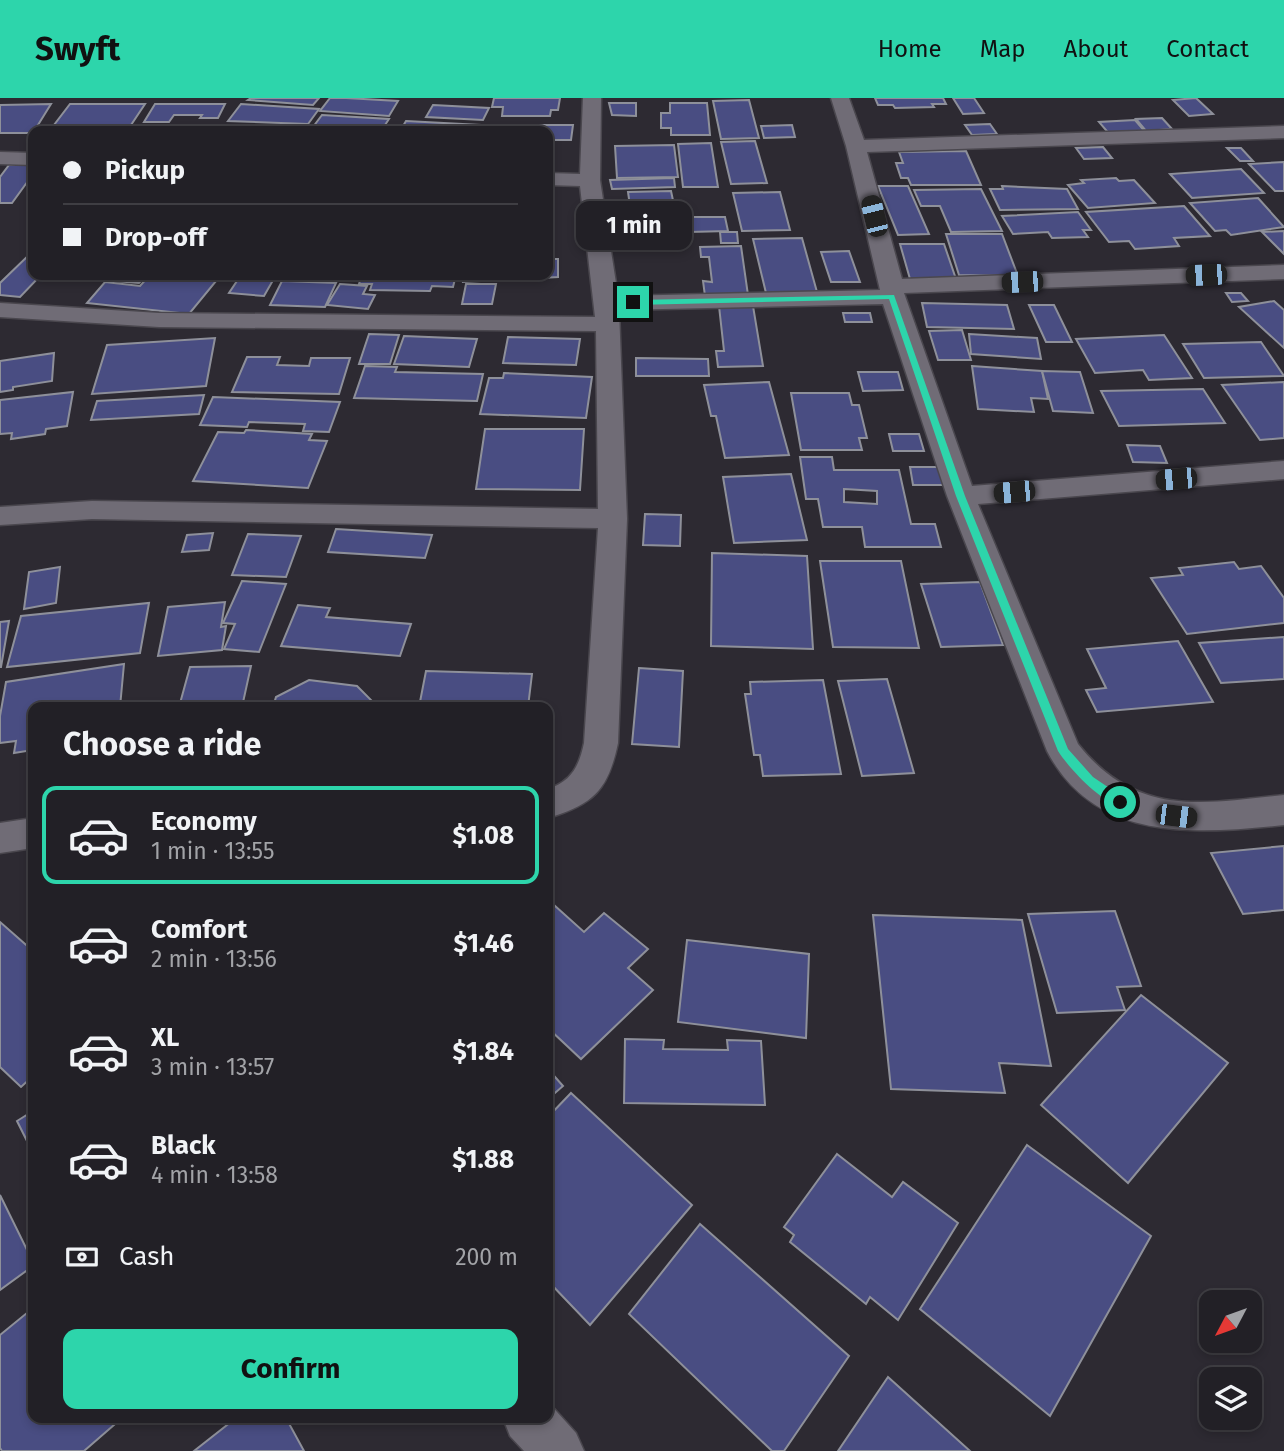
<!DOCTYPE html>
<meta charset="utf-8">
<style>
body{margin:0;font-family:"Fira Sans",sans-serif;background:#2e2d32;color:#f1f3f6;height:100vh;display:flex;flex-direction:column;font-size:26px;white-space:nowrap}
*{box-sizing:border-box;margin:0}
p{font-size:23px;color:#a2a3a7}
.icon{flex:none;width:38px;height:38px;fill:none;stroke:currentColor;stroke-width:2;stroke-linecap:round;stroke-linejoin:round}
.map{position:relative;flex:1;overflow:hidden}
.drawer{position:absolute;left:28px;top:604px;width:525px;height:721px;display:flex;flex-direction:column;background:#222026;border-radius:14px;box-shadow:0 4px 10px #0003,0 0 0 2px #3f3e43}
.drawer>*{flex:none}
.top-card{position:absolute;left:28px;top:28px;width:525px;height:154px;border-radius:14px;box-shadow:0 4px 10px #0003,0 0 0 2px #3f3e43;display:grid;align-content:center;height:154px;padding:0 35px;background:#222026}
.needle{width:46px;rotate:229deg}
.controls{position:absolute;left:1199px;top:1192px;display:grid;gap:14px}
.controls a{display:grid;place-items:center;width:63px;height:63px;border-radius:14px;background:#222026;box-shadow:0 4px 10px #0003,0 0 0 2px #3f3e43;font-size:35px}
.end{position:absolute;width:32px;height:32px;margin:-16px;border:9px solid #2dd5ab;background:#111;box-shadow:0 0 0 4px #111}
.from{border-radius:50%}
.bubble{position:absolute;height:49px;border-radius:14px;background:#222026;box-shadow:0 4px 10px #0003,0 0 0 2px #3f3e43;font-size:23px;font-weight:700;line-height:49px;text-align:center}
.car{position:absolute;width:21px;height:42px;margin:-21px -10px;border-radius:9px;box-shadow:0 0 5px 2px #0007;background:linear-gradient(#222 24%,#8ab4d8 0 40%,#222 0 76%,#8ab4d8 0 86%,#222 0)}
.top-card b{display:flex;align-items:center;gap:24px;height:66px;font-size:26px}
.top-card b+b{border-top:2px solid #3f3e43}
.top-card i{width:18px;height:18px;background:#f1f3f6}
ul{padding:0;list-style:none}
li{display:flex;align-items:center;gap:21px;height:98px;margin:0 14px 10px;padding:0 21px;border:4px solid transparent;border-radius:14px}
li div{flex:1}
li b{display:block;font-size:26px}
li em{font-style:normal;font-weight:700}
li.active{border-color:#2dd5ab}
li>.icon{width:63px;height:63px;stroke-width:1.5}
h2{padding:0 35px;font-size:32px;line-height:84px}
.pay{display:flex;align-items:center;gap:18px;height:77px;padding:0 35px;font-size:26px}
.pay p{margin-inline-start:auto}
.cta{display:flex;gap:14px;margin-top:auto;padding:14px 35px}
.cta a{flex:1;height:80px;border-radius:14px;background:#2dd5ab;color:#111;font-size:28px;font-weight:700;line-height:80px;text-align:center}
header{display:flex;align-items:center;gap:42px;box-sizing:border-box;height:98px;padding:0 35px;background:#2dd5ab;color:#111}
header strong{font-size:33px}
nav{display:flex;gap:38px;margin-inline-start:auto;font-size:24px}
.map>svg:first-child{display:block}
.building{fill:#494d82;stroke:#8e909a;stroke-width:2;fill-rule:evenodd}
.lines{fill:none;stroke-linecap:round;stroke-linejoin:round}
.minor-casing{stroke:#4a474e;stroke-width:3}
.minor{fill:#706c76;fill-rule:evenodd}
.route{fill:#2dd5ab}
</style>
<header>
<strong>Swyft</strong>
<nav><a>Home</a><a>Map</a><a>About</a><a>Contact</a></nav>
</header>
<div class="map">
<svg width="1284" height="1353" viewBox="0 0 1284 1353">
<rect width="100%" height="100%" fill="#2d2a32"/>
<!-- building -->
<g class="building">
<polygon points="251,0 319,0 313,7 248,2"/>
<polygon points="330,0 346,0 398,3 389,18 320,13"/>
<polygon points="494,0 560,0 558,12 551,12 550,18 502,18 503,9 492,9"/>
<polygon points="875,0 943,0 946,6 932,6 934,9 895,10 893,7 878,7"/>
<polygon points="953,0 974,0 984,15 963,16"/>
<polygon points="1196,0 1213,16 1189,18 1173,2"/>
<polygon points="749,2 759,40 721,41 713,3"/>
<polygon points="609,5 636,5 636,18 612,17"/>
<polygon points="670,5 707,5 710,37 671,37 671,30 661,30 661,15 670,15"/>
<polygon points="51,6 33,35 0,35 0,7"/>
<polygon points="70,6 145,6 131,27 115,27 113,30 65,30 67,27 54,27"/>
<polygon points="155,6 225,6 218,20 200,20 202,17 174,17 169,24 144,24"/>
<polygon points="241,6 319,11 308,26 228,23"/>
<polygon points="433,7 489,10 483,22 426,19"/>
<polygon points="322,17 389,21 381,33 310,33"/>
<polygon points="1162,20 1172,31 1146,33 1136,21"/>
<polygon points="1135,22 1147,36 1111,38 1099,24"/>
<polygon points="406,23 480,27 477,33 400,33"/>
<polygon points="990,26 997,36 972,37 965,27"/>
<polygon points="286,27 306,28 302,33 270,33 273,29 285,29"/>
<polygon points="491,27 573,27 571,42 548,42 548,33 490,33"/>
<polygon points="792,27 795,39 764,40 761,28"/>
<polygon points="755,43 767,85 731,86 721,44"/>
<polygon points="711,45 718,89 683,89 678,46"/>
<polygon points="674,47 678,79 617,80 615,48"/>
<polygon points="1103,49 1112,60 1084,61 1076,50"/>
<polygon points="1227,50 1241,50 1253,63 1240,63"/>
<polygon points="966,53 981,87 911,87 908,80 901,80 896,65 903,65 899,54"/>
<polygon points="1284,64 1284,93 1275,93 1249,66"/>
<polygon points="9,67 33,67 33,83 28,83 12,105 0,105 0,79"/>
<polygon points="1241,71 1264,95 1192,100 1170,76"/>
<polygon points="674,80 675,89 612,91 610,82"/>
<polygon points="1116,80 1119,83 1134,82 1155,105 1088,110 1068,87 1084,85 1081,82"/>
<polygon points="878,88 908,88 929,136 898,137"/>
<polygon points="1002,88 1067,91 1078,111 1000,112 990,91 1003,91"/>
<polygon points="981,91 1002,133 951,134 940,108 921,108 914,92"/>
<polygon points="671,93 674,107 630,108 628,94"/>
<polygon points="780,94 790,132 742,133 733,95"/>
<polygon points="1258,100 1284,129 1231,137 1226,132 1215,133 1190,105"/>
<polygon points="1184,108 1210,138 1174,140 1179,148 1135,151 1129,143 1109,144 1086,114"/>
<polygon points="1078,114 1091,132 1083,132 1088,139 1052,140 1048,134 1013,136 1002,118"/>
<polygon points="687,119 725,119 728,133 689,134"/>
<polygon points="1284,133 1284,156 1262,134"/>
<polygon points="720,134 737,134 738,145 721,145"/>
<polygon points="946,136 1002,136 1018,178 959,177"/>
<polygon points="802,140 817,194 766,195 753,141"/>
<polygon points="900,146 944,146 956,181 910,181"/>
<polygon points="741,148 748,197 705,198 703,183 712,184 709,159 701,159 700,149"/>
<polygon points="33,153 33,177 41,177 20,199 0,197 0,185"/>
<polygon points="849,153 860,184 831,184 821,154"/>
<polygon points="548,161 558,161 558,179 463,184 464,177 548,177"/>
<polygon points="118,177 147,177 139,185 113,183"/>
<polygon points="150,177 221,177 189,216 87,205 105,184 140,188"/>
<polygon points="241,177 276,177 264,198 229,195"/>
<polygon points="362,177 456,177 453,189 432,188 430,193 370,192 372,186 359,186"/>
<polygon points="282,183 336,185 325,209 270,207"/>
<polygon points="340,186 367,188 363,196 375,197 368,211 327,207"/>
<polygon points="466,186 496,186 492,206 462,206"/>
<polygon points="1226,195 1241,195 1248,203 1232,204"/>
<polygon points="1274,203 1284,212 1284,250 1239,209"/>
<polygon points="922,205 1007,207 1014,231 927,229"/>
<polygon points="1029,207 1054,207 1072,244 1046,244"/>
<polygon points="719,208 753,208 763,268 718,269 716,253 724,253"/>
<polygon points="843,215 870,215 872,224 845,224"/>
<polygon points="962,232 971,262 938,262 929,233"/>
<polygon points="369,236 399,237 390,266 359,266"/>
<polygon points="969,236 1037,240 1041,261 971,256"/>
<polygon points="1164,237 1192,280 1149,282 1143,272 1095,275 1076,241"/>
<polygon points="404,238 477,241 469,269 394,266"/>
<polygon points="508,239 580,241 576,267 503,265"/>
<polygon points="215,240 206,288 92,296 107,247"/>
<polygon points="1261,244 1284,278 1204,280 1183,246"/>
<polygon points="54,255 52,283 13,289 13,292 0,294 0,263"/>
<polygon points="247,259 280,259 277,267 309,268 311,260 350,260 339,296 232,294"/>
<polygon points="636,260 708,261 709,278 636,278"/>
<polygon points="365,268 397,269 395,274 483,276 477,303 354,300"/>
<polygon points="972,268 1042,273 1048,301 1031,300 1034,314 978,311"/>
<polygon points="1042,273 1080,274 1093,315 1053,313"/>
<polygon points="858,274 898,274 903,292 863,293"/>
<polygon points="504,275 592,279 586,320 480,316 489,280 503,280"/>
<polygon points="769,284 789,357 725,360 716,318 711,318 704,287"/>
<polygon points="1284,284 1284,340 1260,342 1222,287"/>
<polygon points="1203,291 1225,325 1119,328 1101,293"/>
<polygon points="73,294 67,328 46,331 45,336 11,341 12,335 0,336 0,302"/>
<polygon points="791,295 849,295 852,307 859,307 867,340 859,340 862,352 801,352"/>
<polygon points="204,297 199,316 91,322 97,303"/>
<polygon points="213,299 340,304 329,334 303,333 305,326 249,324 247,329 200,327"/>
<polygon points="485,331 584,331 580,392 476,391"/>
<polygon points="246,332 312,336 309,342 327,343 308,390 193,383 218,334 244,335"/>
<polygon points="889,336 919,336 924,353 893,353"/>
<polygon points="1127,347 1160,348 1167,365 1133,364"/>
<path d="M800 359H832L834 372H899L911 426H935L941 449H865L862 429H823L818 401H806ZM844 391 877 393V406L844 404Z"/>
<polygon points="910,369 941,369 945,387 913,387"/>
<polygon points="791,376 807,442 734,445 723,379"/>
<polygon points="645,416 681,417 680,448 643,447"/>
<polygon points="336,431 432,437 425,460 328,454"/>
<polygon points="213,435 209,452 182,454 187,437"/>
<polygon points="248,436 301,438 286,479 232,477"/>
<polygon points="712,455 807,458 813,551 711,548"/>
<polygon points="820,463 901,463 919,550 833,549"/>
<polygon points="1234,464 1239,471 1261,468 1284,500 1284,525 1187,536 1151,480 1183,477 1179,470"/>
<polygon points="60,469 56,505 24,511 29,474"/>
<polygon points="242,483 286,486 259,554 224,551 235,526 223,525"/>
<polygon points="980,484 1003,547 941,549 921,486"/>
<polygon points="225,504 221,529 226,528 222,552 158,558 168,509"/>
<polygon points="149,505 140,555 7,569 21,518"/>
<polygon points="298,507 330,510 326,519 411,526 400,558 281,548"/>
<polygon points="9,523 1,569 0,569 0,524"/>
<polygon points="1284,539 1284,581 1221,585 1199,545"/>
<polygon points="1178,543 1213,604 1097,614 1086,592 1106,590 1087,551"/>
<polygon points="124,566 120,609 33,609 33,652 14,655 16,643 0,645 0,618 6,584"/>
<polygon points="251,568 242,609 179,609 190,569"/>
<polygon points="639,570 683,573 679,649 632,646"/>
<polygon points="426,573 532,576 528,609 419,609"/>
<polygon points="887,581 914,675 862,678 838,583"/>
<polygon points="309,582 357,588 373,604 372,609 273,609 276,599"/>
<polygon points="823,582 841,676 763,678 760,657 754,657 745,596 751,596 750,584"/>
<polygon points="1284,748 1284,812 1243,816 1211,755"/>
<polygon points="554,807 584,834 604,815 648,851 628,870 653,892 581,961 548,930 548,812"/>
<polygon points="1115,813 1141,888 1117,889 1125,912 1057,915 1028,816"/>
<polygon points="873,817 1022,822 1051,968 999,965 1005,995 891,991"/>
<polygon points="0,824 33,853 33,978 21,989 0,969"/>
<polygon points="687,842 809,856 806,940 678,924"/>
<polygon points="1141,897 1228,965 1128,1085 1041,1007"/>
<polygon points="625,941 664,942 663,951 728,952 727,942 761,943 765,1007 624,1005"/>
<polygon points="548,971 563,988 548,1001"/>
<polygon points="571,995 692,1107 590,1227 548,1183 548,1019"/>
<polygon points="33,1013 33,1055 17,1023"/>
<polygon points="1027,1047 1151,1138 1050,1318 920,1211"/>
<polygon points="837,1056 892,1099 903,1084 958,1125 898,1222 870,1199 866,1206 790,1144 794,1137 784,1129"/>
<polygon points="0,1097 33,1164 33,1168 0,1192"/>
<polygon points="700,1126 849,1258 784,1353 772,1353 629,1216"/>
<polygon points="33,1210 33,1320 122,1320 84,1353 2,1353 0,1350 0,1237"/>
<polygon points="888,1279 970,1353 838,1353"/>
<polygon points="236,1320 286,1320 304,1353 194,1353"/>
</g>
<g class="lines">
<!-- minor casing -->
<g class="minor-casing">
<g id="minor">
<path d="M583 0H601L600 82 618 198 880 192 846 48 831 0H849L864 42 1284 28V40L867 54 902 181 1284 167V181L904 195 972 388 1284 363V381L978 406 1078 646C1136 719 1201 706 1284 697V727C1196 736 1095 745 1047 653L947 398 883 206 619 212 627 421 618 645C608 692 594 706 548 720V691C572 683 579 668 584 645L598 430 92 421 0 427V409L92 403 598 411 596 233 159 229 0 219V205L159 215 595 219 580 88 548 87V75L580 76Z"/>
<polygon points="0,54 33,55 33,67 0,66"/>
<polygon points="33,720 33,750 0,755 0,725"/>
<polygon points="548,1304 576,1335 584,1353 524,1353 510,1338 503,1320 548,1320"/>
</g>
</g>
<!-- minor -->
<use href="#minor" class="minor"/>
</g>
<!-- route -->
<path class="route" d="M894 197 965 398 1068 651 1093 679 1124 700V707C1105 710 1068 669 1058 653L956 398 889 201 633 207 629 204 633 202Z"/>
</svg>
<div class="controls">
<a><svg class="needle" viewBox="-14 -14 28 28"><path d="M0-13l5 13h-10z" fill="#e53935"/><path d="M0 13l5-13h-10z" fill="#a2a3a7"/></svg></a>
<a><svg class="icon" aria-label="layers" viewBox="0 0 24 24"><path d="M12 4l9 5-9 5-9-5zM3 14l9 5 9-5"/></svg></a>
</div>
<i class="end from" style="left:1120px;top:704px"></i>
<i class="end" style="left:633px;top:204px"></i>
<div class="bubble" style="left:576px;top:103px;width:116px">1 min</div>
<i class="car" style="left:874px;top:118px;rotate:346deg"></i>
<i class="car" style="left:1206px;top:177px;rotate:268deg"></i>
<i class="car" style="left:1022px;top:184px;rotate:268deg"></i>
<i class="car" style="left:1176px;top:381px;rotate:265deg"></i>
<i class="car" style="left:1014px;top:394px;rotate:265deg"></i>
<i class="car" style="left:1176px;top:718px;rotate:97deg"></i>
<div class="top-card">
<b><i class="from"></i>Pickup</b>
<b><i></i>Drop-off</b>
</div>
<section class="drawer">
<h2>Choose a ride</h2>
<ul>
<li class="active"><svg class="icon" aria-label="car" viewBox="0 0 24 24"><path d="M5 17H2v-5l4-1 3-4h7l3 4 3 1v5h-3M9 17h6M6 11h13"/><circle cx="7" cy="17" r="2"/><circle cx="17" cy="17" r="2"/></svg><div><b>Economy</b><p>1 min · 13:55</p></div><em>$1.08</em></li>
<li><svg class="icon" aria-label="car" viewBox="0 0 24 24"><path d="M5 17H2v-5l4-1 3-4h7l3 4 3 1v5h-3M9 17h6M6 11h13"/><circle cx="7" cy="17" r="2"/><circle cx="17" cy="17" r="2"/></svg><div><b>Comfort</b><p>2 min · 13:56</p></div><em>$1.46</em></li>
<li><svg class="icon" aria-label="car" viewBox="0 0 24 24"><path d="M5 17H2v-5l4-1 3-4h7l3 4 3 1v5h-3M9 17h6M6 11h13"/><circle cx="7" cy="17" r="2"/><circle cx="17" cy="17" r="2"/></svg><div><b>XL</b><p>3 min · 13:57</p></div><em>$1.84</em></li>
<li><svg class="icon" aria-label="car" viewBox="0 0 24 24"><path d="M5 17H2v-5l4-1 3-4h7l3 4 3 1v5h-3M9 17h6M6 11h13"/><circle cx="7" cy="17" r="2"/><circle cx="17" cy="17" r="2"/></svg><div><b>Black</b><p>4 min · 13:58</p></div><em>$1.88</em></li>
</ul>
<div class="pay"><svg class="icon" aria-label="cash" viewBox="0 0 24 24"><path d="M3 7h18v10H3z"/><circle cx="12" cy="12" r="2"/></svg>Cash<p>200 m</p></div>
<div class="cta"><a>Confirm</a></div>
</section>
</div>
